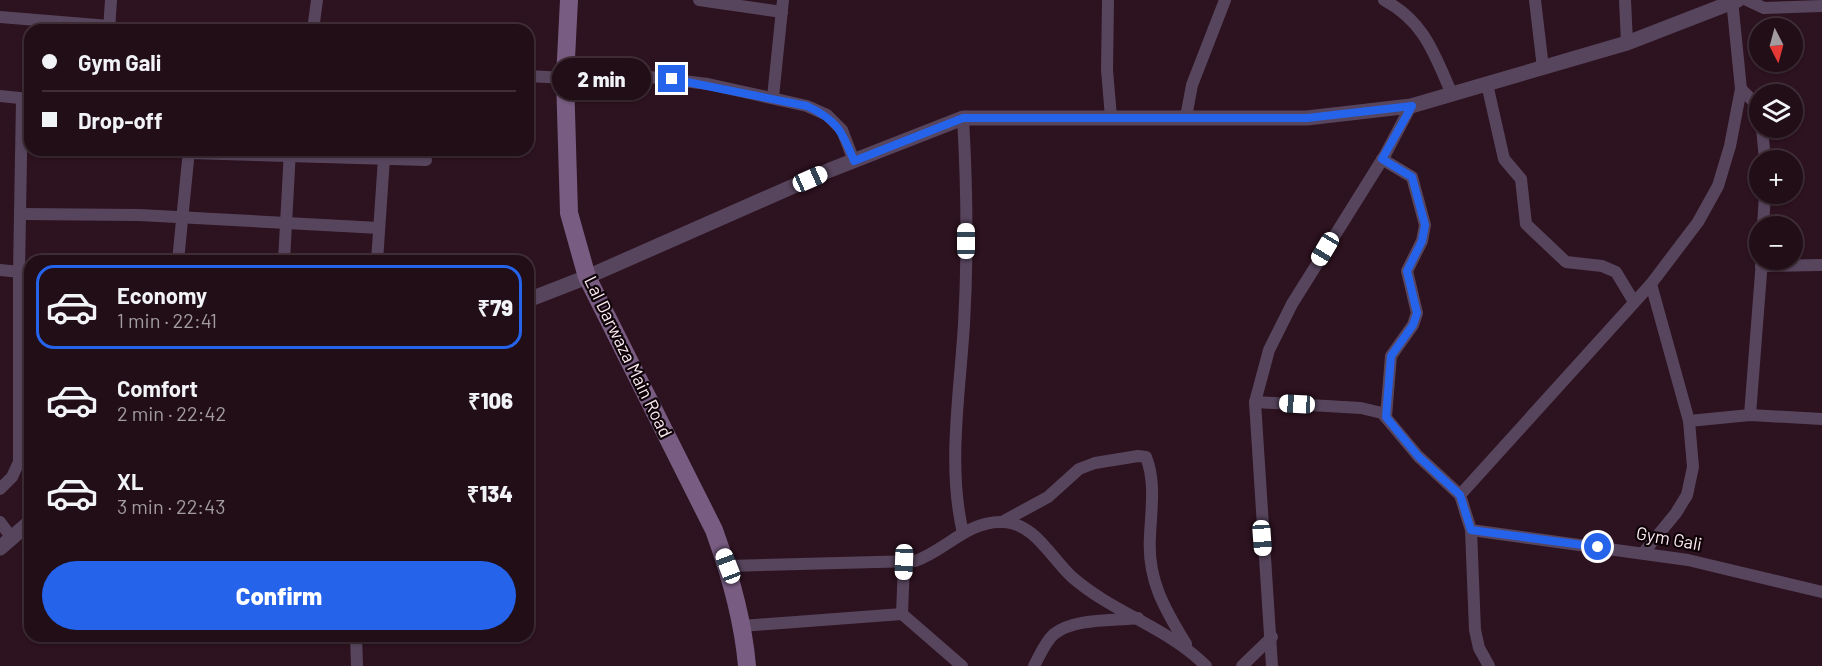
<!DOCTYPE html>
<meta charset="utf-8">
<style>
body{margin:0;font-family:Barlow,sans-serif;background:#2e1c24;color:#f1f3f6;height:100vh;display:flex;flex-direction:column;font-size:22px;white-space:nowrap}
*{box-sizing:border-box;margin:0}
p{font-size:20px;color:#a29ca1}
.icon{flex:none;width:33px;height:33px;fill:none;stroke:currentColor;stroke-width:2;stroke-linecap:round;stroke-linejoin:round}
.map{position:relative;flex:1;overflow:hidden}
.drawer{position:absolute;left:24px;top:255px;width:510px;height:387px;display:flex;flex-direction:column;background:#220e17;border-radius:18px;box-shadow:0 2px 4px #0004,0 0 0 2px #3f2e36}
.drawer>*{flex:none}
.banner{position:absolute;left:24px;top:24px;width:510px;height:132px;border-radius:18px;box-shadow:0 2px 4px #0004,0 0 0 2px #3f2e36;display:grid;align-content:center;height:132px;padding:0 18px;background:#220e17}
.needle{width:39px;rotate:174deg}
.buttons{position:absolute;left:1749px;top:18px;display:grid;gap:12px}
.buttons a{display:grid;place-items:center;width:54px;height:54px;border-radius:50%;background:#220e17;box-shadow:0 2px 4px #0004,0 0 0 2px #3f2e36;font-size:30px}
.end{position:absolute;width:27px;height:27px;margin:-14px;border:8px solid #2563eb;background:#fff;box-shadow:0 0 0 3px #fff}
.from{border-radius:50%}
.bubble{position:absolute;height:42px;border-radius:21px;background:#220e17;box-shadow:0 2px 4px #0004,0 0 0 2px #3f2e36;font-size:20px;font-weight:800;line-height:42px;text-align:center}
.car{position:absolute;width:18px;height:36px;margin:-18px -9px;border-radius:8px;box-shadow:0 0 4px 2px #0007;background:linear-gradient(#fff 24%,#345 0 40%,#fff 0 76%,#345 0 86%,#fff 0)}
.banner b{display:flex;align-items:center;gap:21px;height:57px;font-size:22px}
.banner b+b{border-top:2px solid #3f2e36}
.banner i{width:15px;height:15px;background:#f1f3f6}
ul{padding:10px 0 0;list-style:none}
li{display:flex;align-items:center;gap:18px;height:84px;margin:0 12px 9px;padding:0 6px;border:3px solid transparent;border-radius:18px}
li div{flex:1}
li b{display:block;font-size:22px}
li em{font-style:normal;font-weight:800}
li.active{border-color:#2563eb}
li>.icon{width:54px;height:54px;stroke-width:1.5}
.primary-button{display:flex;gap:12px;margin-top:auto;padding:12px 18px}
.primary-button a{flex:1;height:69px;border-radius:36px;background:#2563eb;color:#fff;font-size:24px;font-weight:800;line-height:69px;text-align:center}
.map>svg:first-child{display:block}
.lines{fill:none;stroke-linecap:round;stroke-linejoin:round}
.minor{stroke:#57455d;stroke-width:12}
.tertiary{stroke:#57455d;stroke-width:15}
.secondary{stroke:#785c82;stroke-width:18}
.route{stroke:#2563eb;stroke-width:8}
.labels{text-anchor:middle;stroke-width:4.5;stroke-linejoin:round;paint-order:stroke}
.street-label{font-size:18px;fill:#feeaf2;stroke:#0e0408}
</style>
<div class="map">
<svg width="1822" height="666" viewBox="0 0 1822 666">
<rect width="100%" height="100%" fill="#2d121f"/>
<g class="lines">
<!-- minor -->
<g class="minor">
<polyline points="699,0 782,12"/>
<polyline points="1108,0 1107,70 1111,117"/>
<path d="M1384 0C1425 22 1434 54 1452 94"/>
<polyline points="1535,0 1543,68"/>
<polyline points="1625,0 1627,43"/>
<polyline points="1747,0 1764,8 1822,6"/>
<polyline points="0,17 109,26"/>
<polyline points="109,30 111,0"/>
<polyline points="313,30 317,0"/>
<polyline points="566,67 708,84 807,106 827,115 842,130 854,161"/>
<polyline points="528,76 565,78"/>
<polyline points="1487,84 1504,159 1521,179 1526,224 1566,262 1602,266 1616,272 1634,302"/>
<polyline points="1741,89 1753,101 1760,114"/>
<polyline points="0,96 29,99"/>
<polyline points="773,97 783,0"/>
<polyline points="1411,106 1385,155 1292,304 1269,350 1255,402 1361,408 1382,413 1418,456 1460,495 1471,530 1475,630 1479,648 1489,666"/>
<polyline points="1186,117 1192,85 1225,0"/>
<path d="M963 118C967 187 968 255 964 324 960 392 947 466 963 533"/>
<polyline points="1762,128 1765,160"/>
<polyline points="189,153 426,160"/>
<polyline points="1382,159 1412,177 1425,225 1422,241 1407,271 1417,313 1413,325 1391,356 1386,417"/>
<polyline points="21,214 139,215 379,228"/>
<polyline points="1763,226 1765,194"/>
<polyline points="178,261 189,150"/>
<polyline points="284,261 290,150"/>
<polyline points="377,261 384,158"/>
<polyline points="1761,266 1822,265"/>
<polyline points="0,270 30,273"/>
<polyline points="1255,402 1272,666"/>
<polyline points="1750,415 1762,260"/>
<polyline points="1689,421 1750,415 1822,419"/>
<polyline points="0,489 12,477 19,462 19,272 22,99"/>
<polyline points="1460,495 1651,284 1698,222 1718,186 1730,146 1741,89 1732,0"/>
<polyline points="0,522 12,538"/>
<path d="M1002 522 1048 497 1079 469 1095 463 1138 456 1146 457C1156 482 1151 511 1150 536 1147 579 1164 608 1186 644"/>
<polyline points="1471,530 1688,560 1822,592"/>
<polyline points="1644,552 1676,513 1687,495 1693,467 1689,421 1651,284"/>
<path d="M727 566 915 561C945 551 967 521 1002 522 1034 522 1051 558 1072 577 1113 613 1167 627 1206 666"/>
<polyline points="902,614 904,563"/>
<polyline points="742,626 902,614 962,666"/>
<polyline points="356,636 357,666"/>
<path d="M1034 666C1040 655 1045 642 1054 634 1075 618 1113 621 1138 618"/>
<polyline points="1242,666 1272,637"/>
</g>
<!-- tertiary -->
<g class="tertiary">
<polyline points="528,300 587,277 830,170 963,118 1307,118 1411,106 1627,43 1738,0"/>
<polyline points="0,548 30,522"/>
</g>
<!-- secondary -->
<path class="secondary" d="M569 0 565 78 569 213 587 277 714 530C730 574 743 619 747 666"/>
</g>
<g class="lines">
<!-- route -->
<path class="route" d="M672 79 807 106C837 120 842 131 854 161L963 118H1307L1412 106 1382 159 1412 177 1425 225 1422 241 1407 271 1417 313 1413 325 1391 356 1386 417 1418 456 1460 495 1471 530 1598 547"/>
</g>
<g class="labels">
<!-- street labels -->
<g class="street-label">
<text transform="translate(628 357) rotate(64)" y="6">Lal Darwaza Main Road</text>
<text transform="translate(1669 539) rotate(10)" y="6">Gym Gali</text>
</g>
</g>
</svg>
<div class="buttons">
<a><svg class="needle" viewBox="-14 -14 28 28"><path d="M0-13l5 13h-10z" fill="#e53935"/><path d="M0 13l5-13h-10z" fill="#a29ca1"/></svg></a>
<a><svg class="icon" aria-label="layers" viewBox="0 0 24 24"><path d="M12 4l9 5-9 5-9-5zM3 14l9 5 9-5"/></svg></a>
<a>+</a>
<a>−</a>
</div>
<i class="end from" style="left:1598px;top:547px"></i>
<i class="end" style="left:672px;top:79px"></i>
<div class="bubble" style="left:552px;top:58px;width:99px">2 min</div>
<i class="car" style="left:810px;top:179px;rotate:66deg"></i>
<i class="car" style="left:966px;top:241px;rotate:0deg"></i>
<i class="car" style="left:1325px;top:249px;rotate:211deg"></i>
<i class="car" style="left:1297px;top:404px;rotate:273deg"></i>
<i class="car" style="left:1262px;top:538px;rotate:176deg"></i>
<i class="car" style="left:904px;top:562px;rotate:182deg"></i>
<i class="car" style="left:728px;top:566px;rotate:339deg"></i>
<div class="banner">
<b><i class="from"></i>Gym Gali</b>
<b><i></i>Drop-off</b>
</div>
<section class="drawer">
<ul>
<li class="active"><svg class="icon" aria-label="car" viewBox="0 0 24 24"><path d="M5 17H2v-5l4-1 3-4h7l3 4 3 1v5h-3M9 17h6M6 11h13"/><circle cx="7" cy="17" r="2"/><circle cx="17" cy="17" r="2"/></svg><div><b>Economy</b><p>1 min · 22:41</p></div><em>₹79</em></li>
<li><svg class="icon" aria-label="car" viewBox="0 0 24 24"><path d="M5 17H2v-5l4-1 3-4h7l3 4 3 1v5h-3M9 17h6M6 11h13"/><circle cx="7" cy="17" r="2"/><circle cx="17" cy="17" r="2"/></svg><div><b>Comfort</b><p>2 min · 22:42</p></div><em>₹106</em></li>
<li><svg class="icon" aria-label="car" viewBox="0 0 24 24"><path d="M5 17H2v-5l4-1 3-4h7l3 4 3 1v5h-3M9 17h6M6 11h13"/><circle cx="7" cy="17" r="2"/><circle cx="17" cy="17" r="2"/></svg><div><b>XL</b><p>3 min · 22:43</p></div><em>₹134</em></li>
</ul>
<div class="primary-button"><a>Confirm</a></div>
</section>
</div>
